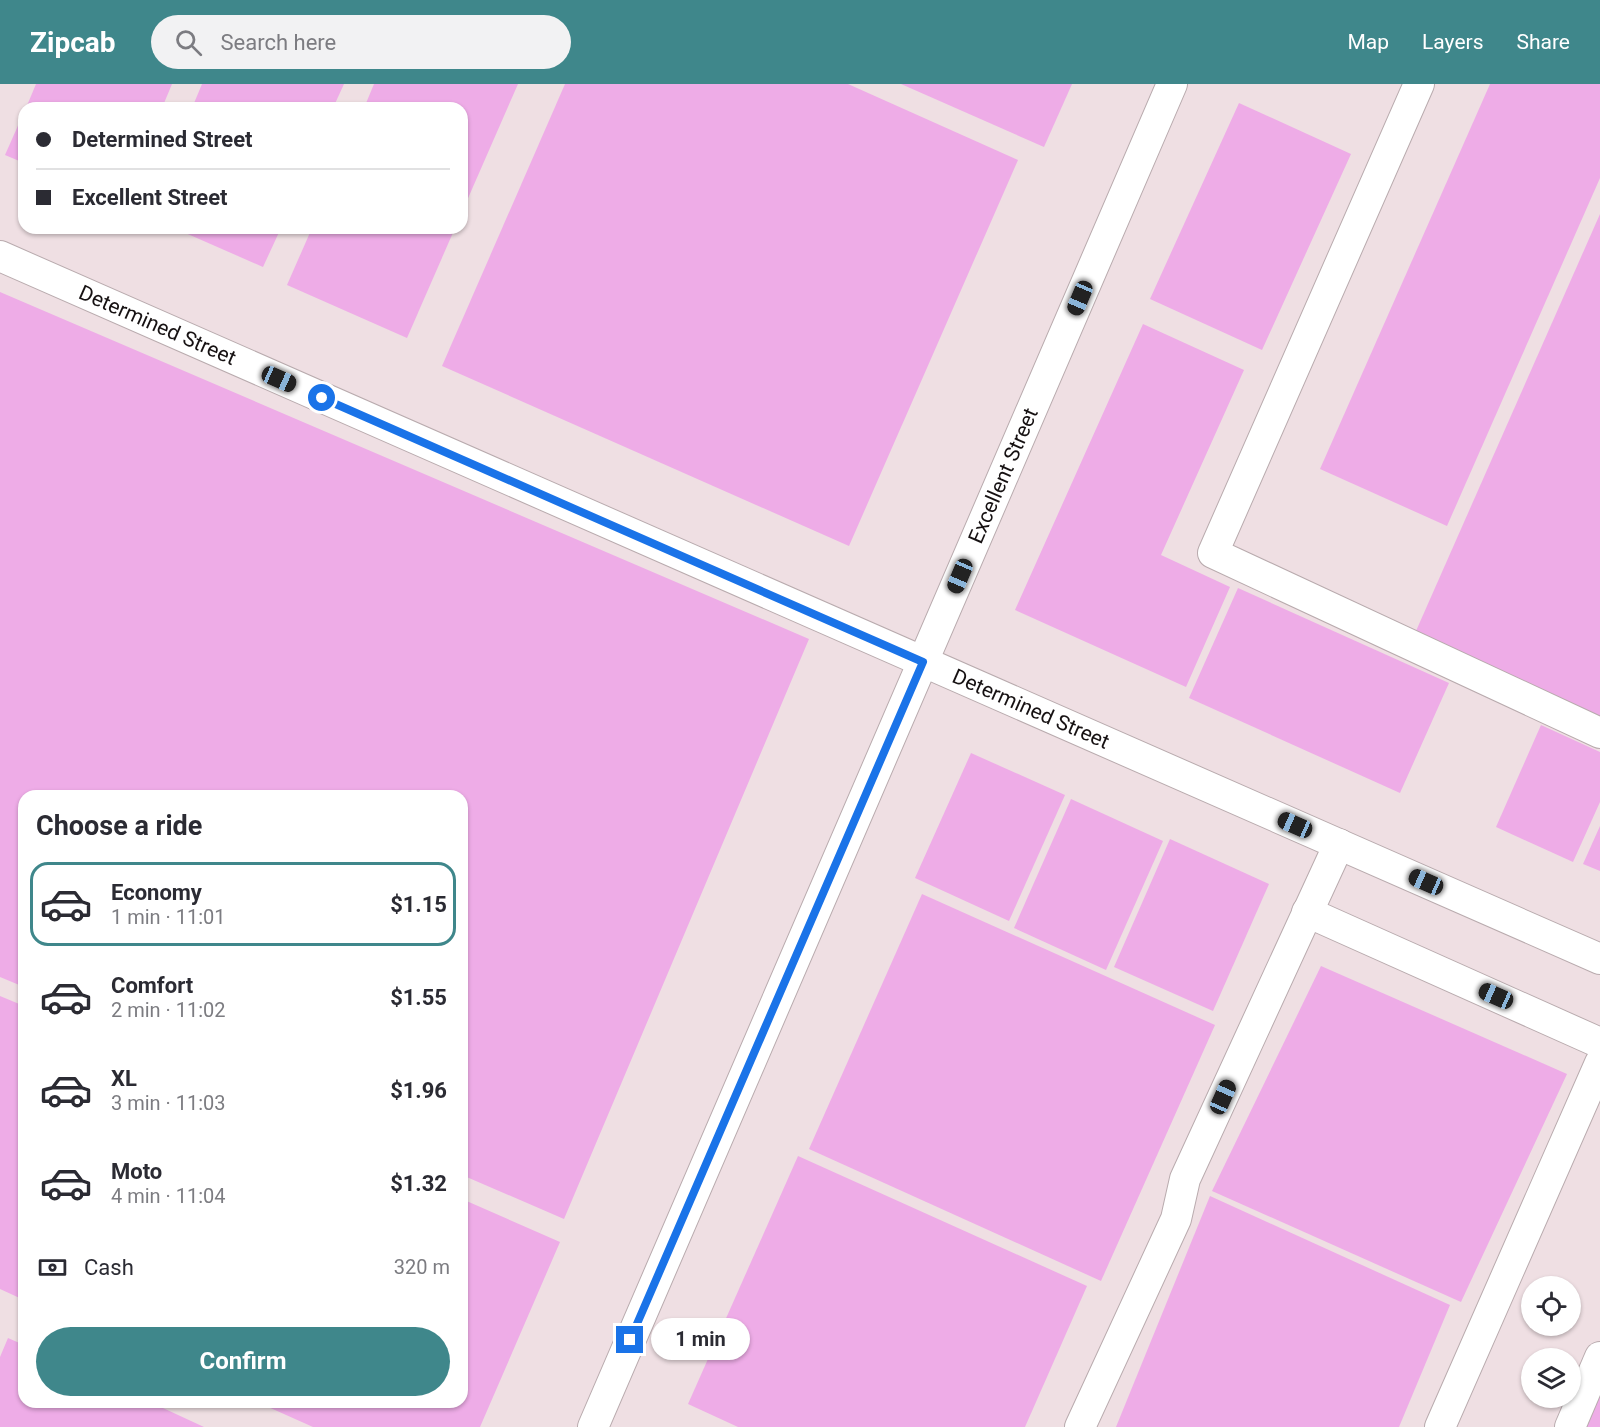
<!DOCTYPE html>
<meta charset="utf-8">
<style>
body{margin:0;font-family:Roboto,sans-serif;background:#f2f2f3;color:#2b2b33;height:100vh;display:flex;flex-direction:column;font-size:22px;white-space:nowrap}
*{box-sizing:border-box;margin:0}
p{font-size:20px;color:#7c7c81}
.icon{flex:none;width:33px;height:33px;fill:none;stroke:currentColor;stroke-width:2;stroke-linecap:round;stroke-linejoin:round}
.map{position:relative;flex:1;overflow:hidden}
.sheet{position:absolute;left:18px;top:706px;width:450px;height:618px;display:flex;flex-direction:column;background:#fff;border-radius:18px;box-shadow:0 2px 4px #0004}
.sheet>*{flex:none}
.top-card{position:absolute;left:18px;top:18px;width:450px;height:132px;border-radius:18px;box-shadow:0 2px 4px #0004;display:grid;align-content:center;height:132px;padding:0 18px;background:#fff}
.controls{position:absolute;left:1521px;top:1192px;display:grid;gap:12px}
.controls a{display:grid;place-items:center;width:60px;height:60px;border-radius:50%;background:#fff;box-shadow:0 2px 4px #0004;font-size:30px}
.end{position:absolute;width:27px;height:27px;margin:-14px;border:8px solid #1a73e8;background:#fff;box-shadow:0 0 0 3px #fff}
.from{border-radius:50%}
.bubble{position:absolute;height:42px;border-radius:21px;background:#fff;box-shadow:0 2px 4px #0004;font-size:20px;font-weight:700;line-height:42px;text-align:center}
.car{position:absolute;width:18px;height:36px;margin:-18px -9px;border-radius:8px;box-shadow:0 0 4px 2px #0007;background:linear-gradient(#222 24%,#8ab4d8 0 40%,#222 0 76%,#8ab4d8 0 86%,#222 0)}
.top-card b{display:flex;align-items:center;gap:21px;height:57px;font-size:22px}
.top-card b+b{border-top:2px solid #e1e1e2}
.top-card i{width:15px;height:15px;background:#2b2b33}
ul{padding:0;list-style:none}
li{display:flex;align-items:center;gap:18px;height:84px;margin:0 12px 9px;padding:0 6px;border:3px solid transparent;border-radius:18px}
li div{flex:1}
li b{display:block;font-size:22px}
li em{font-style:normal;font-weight:700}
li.on{border-color:#3f878b}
li>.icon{width:54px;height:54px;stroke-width:1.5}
h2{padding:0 18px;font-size:27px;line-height:72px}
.pay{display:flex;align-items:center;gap:15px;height:66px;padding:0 18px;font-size:22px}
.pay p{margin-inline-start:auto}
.primary-button{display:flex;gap:12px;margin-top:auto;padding:12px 18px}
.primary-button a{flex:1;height:69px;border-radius:36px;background:#3f878b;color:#fff;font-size:24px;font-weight:700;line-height:69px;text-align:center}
header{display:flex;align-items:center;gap:36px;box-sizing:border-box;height:84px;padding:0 30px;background:#3f878b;color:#fff}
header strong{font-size:28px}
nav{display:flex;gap:33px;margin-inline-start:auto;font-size:21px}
.search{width:420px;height:54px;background:#f2f2f3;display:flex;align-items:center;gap:15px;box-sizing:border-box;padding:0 21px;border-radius:33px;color:#7c7c81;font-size:22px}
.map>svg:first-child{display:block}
.building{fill:#eeace7}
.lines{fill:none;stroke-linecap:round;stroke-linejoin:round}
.minor-casing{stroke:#b9abae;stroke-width:32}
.minor{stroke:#fff;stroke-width:30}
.route{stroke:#1a73e8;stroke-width:8}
.labels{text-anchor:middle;stroke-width:5;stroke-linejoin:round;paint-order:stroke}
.street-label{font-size:21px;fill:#161112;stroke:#fcedf0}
</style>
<header>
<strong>Zipcab</strong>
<div class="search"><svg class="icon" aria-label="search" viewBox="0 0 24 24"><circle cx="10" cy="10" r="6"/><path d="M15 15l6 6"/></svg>Search here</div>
<nav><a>Map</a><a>Layers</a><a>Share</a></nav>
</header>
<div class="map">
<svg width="1600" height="1343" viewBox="0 0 1600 1343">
<rect width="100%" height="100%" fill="#efdfe3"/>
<!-- building -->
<g class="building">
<polygon points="36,0 172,0 162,24 26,24"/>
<polygon points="202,0 344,0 333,24 192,24"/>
<polygon points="374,0 518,0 462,128 462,24 364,24"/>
<polygon points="565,0 848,0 1018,76 849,462 442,282"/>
<polygon points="901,0 1072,0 1044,63"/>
<polygon points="1490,0 1600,0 1600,94 1447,442 1320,385"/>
<polygon points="1239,19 1351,70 1262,266 1150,215"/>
<polygon points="24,28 24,79 5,71"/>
<polygon points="1600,130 1600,640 1412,556"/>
<polygon points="174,144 281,144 263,183"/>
<polygon points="312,144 455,144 407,254 287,201"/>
<polygon points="0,208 809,555 564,1135 462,1091 462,712 24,712 24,903 0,893"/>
<polygon points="1143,240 1244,286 1161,471 1230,503 1186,603 1015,526"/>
<polygon points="1238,504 1449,599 1400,709 1189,614"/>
<polygon points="1541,641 1600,668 1600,718 1573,778 1496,743"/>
<polygon points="971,669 1065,711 1009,837 915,794"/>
<polygon points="1071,715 1163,757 1106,886 1014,844"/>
<polygon points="1600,742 1600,787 1583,780"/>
<polygon points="1170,755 1269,800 1213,927 1114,883"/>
<polygon points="922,810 1215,941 1101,1197 809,1065"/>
<polygon points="1321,882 1567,990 1461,1218 1212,1107"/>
<polygon points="0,912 24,922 24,1216 0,1205"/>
<polygon points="798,1072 1087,1202 1025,1343 738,1343 688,1320"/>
<polygon points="1210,1112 1450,1221 1399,1343 1116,1343"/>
<polygon points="462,1115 560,1158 480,1343 313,1343 257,1318 462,1318"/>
<polygon points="8,1254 24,1261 24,1318 150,1318 204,1343 0,1343 0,1273"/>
<polygon points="1600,1311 1600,1343 1586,1343"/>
</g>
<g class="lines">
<!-- minor casing -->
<g class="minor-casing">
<g id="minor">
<polyline points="1419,0 1213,469 1600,649"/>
<path id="s1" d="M0 172 1600 875"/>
<polyline points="1307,828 1600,959"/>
<path id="s2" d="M593 1343 1172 0"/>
<polyline points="1080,1343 1176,1135 1185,1095 1339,760"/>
<polyline points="1440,1343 1600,979"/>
<polyline points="1570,1343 1600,1273"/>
</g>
</g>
<!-- minor -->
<use href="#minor" class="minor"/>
</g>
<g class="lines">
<!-- route -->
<polyline class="route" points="322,314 923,578 630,1256"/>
</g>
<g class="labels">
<!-- street labels -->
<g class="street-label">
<text dy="7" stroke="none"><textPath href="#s1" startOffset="172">Determined Street</textPath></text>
<text dy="7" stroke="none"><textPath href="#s2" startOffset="1036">Excellent Street</textPath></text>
<text dy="7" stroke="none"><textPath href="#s1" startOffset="1126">Determined Street</textPath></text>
</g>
</g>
</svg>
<div class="controls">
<a><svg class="icon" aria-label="locate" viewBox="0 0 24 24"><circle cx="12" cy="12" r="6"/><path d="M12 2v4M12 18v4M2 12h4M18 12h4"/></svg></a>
<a><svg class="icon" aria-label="layers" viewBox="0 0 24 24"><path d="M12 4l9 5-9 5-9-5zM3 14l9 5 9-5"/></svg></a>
</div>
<i class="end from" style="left:322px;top:314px"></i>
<i class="end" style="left:630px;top:1256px"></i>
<div class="bubble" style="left:651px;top:1234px;width:99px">1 min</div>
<i class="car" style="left:1080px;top:214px;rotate:203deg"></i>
<i class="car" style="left:279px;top:295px;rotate:114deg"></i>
<i class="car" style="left:960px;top:492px;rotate:203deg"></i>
<i class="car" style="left:1295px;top:741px;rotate:294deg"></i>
<i class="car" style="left:1426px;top:798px;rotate:294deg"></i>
<i class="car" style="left:1496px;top:912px;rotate:294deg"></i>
<i class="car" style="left:1223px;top:1013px;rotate:24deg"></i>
<div class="top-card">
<b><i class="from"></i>Determined Street</b>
<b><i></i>Excellent Street</b>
</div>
<section class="sheet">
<h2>Choose a ride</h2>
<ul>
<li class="on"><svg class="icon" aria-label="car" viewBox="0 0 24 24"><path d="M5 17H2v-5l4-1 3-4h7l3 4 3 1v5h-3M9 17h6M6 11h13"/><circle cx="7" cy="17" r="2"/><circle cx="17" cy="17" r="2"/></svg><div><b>Economy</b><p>1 min · 11:01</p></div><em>$1.15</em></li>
<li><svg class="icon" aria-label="car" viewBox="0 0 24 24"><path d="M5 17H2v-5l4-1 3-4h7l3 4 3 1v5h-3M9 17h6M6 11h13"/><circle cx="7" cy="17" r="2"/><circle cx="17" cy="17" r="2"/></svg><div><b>Comfort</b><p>2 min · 11:02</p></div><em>$1.55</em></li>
<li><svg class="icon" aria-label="car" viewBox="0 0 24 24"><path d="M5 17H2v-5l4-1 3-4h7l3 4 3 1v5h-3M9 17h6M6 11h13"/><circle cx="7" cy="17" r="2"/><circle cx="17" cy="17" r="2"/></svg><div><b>XL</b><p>3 min · 11:03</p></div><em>$1.96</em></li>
<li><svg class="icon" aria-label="car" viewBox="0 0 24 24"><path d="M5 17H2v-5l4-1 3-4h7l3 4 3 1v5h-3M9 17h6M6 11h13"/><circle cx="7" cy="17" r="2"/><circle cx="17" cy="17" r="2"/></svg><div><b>Moto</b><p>4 min · 11:04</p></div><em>$1.32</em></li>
</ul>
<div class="pay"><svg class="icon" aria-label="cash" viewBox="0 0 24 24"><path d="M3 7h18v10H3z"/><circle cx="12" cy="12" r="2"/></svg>Cash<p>320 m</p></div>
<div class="primary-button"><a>Confirm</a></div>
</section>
</div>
